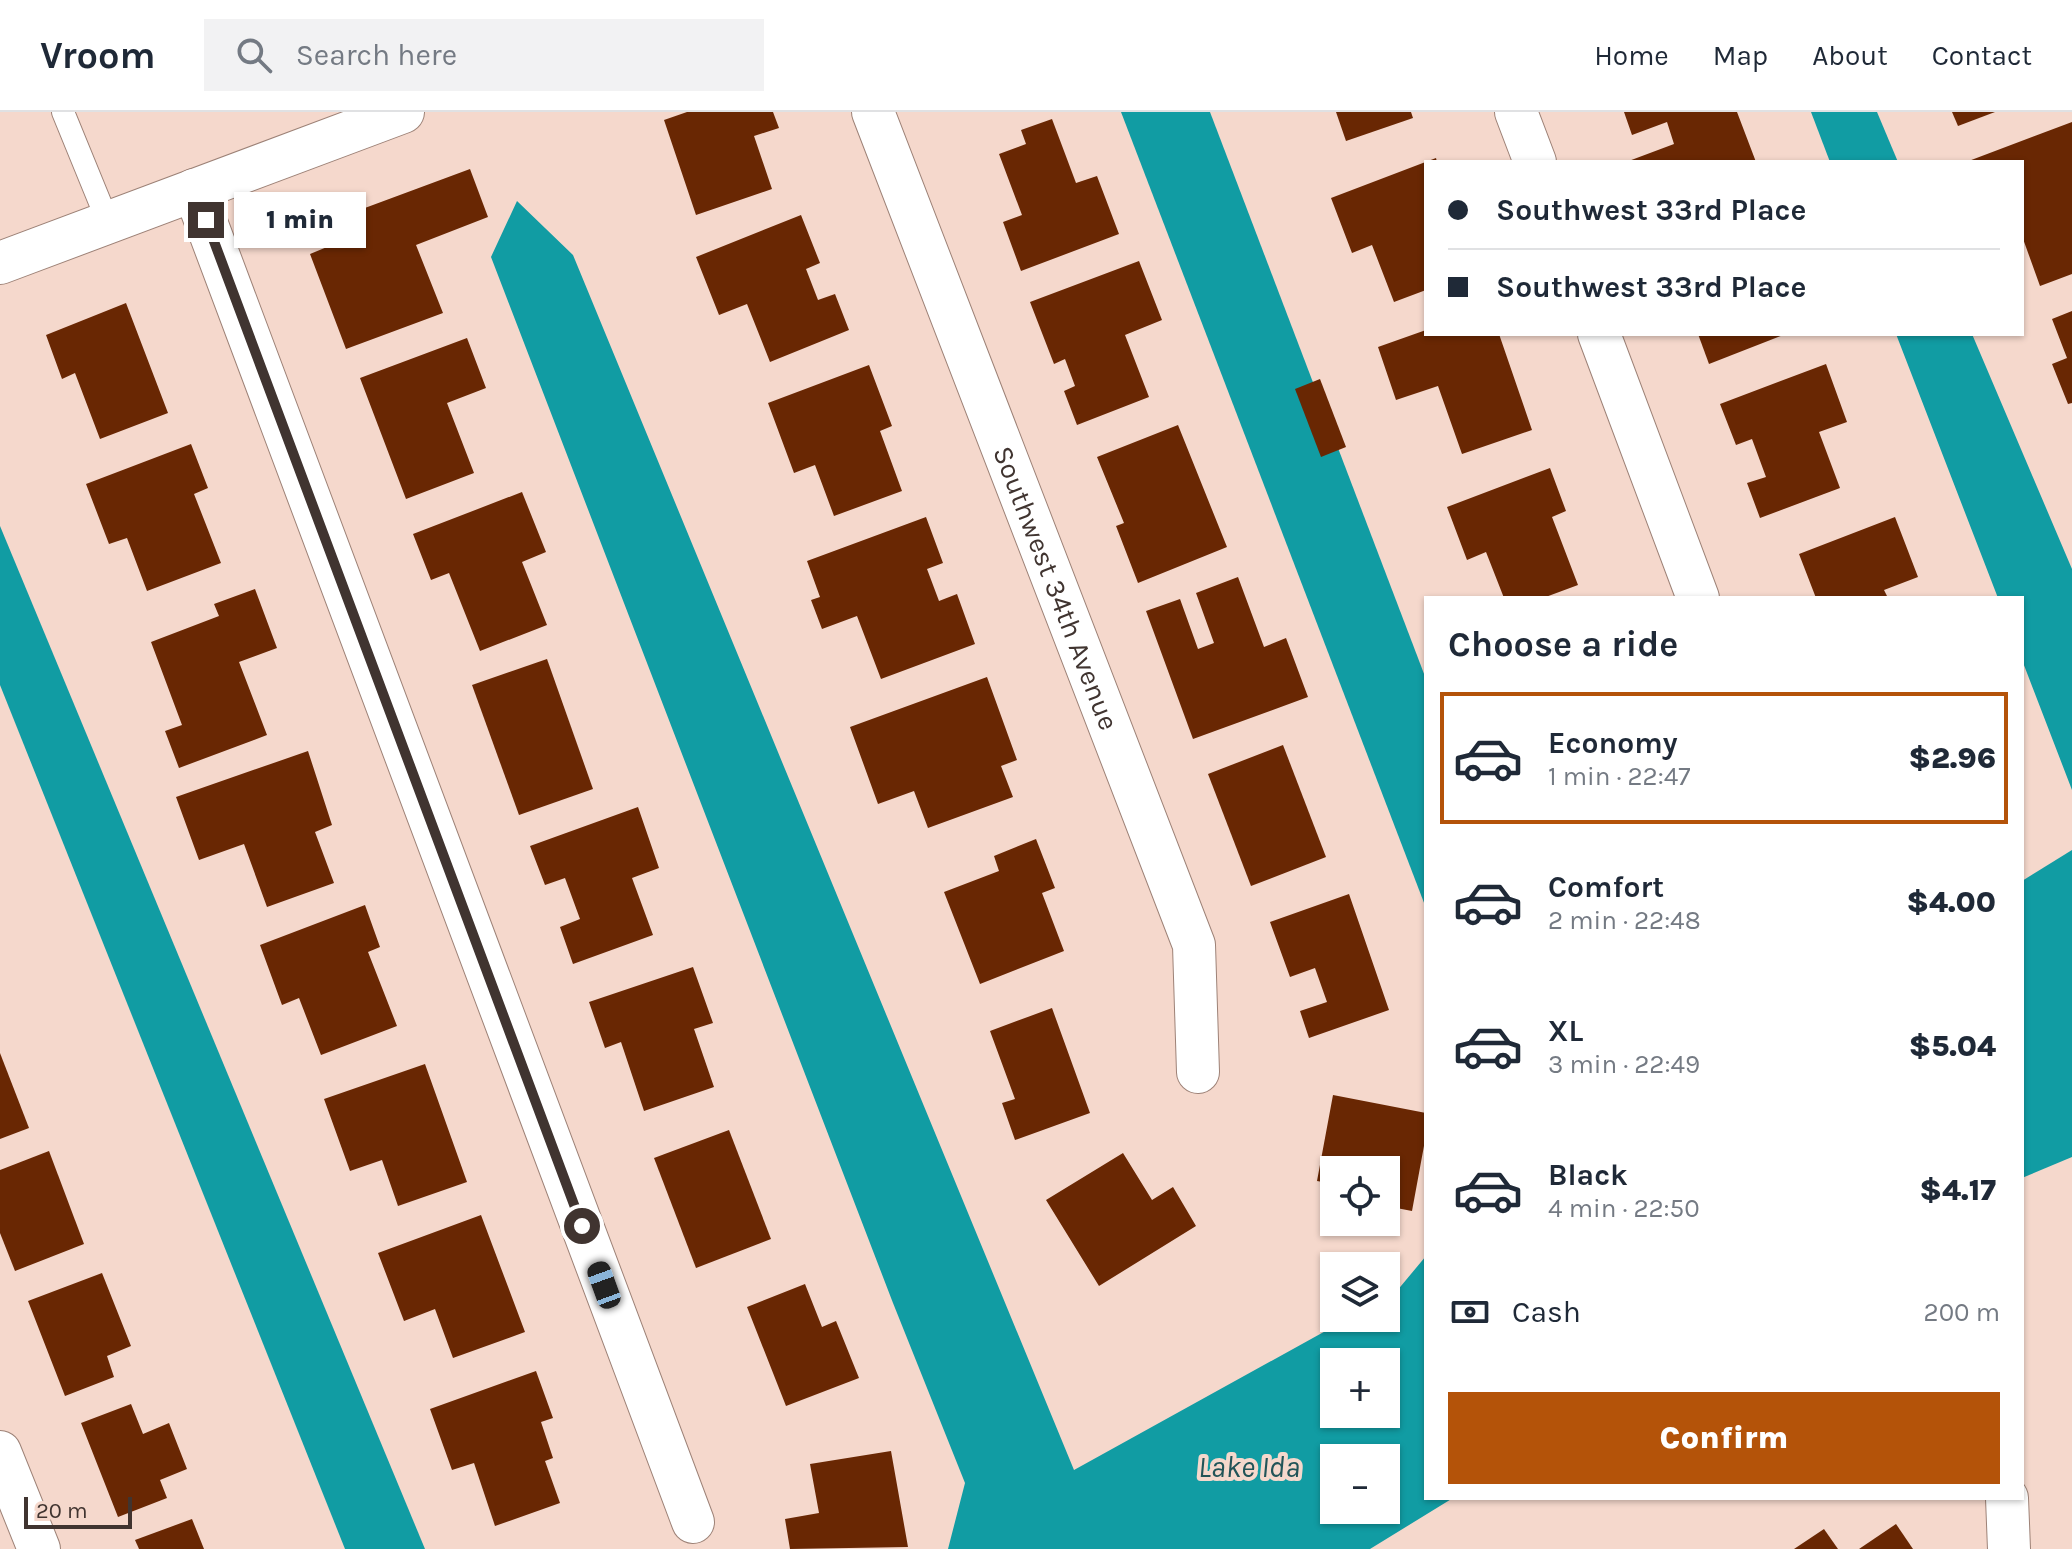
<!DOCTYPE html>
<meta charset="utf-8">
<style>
body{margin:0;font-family:Karla,sans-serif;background:#f2f2f3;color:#1f2937;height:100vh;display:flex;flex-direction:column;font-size:30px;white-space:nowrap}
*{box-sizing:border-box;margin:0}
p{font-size:26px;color:#747a83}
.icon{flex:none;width:44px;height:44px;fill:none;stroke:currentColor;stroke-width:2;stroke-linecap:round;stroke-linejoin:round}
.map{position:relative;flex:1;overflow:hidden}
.side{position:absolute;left:1424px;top:484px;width:600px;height:904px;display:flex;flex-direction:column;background:#fff;border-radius:0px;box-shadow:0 2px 6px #0004}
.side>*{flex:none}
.hud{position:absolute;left:1424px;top:48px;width:600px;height:176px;border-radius:0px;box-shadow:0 2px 6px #0004;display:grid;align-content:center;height:176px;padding:0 24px;background:#fff}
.buttons{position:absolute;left:1320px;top:1044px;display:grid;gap:16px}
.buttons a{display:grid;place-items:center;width:80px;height:80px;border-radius:0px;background:#fff;box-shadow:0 2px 6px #0004;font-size:40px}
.scale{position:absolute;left:24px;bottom:20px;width:108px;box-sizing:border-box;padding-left:8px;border:4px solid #403430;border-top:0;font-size:22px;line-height:28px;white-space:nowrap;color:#403430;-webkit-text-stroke:6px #f5d8cc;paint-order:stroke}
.end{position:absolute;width:36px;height:36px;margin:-18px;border:10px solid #403430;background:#fff;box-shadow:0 0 0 4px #fff}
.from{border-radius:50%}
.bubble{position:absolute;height:56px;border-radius:0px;background:#fff;box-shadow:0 2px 6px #0004;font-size:26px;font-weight:800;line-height:56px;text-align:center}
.car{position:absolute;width:24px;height:48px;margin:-24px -12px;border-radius:10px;box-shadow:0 0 6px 2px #0007;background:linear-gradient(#222 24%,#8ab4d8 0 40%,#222 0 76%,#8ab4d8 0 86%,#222 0)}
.hud b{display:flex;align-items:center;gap:28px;height:76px;font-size:30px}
.hud b+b{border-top:2px solid #e0e1e3}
.hud i{width:20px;height:20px;background:#1f2937}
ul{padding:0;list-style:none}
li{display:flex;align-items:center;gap:24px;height:132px;margin:0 16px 12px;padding:0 8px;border:4px solid transparent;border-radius:0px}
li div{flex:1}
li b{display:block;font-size:30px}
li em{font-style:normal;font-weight:800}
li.active{border-color:#b45309}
li>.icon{width:72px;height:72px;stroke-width:1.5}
h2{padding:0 24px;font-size:36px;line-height:96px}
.pay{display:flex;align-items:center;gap:20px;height:88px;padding:0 24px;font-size:30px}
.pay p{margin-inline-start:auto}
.primary-button{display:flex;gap:16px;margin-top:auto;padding:16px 24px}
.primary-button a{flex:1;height:92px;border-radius:0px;background:#b45309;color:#fff;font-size:32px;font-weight:800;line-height:92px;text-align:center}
header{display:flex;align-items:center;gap:48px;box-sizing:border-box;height:112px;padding:0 40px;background:#fff;border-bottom:2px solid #e0e1e3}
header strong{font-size:38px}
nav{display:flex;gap:44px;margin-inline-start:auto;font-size:28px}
.search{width:560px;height:72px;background:#f2f2f3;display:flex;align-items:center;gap:20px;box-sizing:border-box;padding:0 28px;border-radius:0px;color:#747a83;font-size:30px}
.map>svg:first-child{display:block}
.water{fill:#119ca3;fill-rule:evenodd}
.building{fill:#692703}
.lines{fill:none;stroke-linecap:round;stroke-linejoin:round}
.service-casing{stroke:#9d8277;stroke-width:24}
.minor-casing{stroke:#9d8277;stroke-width:44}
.service{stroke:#fff;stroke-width:22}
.minor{stroke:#fff;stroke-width:42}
.route{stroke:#403430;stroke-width:10}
.labels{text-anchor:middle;stroke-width:8;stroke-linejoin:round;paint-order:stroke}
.street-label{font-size:28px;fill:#403430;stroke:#f5d8cc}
.water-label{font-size:30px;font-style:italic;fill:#225458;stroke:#f5d8cc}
</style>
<header>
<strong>Vroom</strong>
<div class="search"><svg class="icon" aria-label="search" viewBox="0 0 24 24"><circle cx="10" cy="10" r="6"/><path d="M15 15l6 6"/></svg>Search here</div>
<nav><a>Home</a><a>Map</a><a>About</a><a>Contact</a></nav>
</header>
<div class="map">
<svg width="2072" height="1437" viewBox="0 0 2072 1437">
<rect width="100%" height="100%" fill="#f5d8cc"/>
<!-- water -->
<g class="water">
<polygon points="1121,0 1210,0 1426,567 1426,796"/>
<polygon points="1811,0 1877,0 1898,50 1830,50"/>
<path d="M517 89 573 143 1074 1358 1349 1206H1386V1186L1396 1180 1426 1144V1386H1453L1370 1437H948L965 1371 893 1191 491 145ZM1334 1250H1386V1302H1334ZM1334 1346H1386V1398H1334Z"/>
<polygon points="1896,222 1972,222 2072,457 2072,678 2022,548 2022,486 1998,486"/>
<polygon points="0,414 425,1437 345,1437 0,573"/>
<polygon points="2072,738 2072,1045 2022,1066 2022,769"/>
</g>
<!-- building -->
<g class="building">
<polygon points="687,0 773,0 779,16 754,24 772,77 696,103 664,8"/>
<polygon points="1336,0 1411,0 1413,6 1346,29"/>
<polygon points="1624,0 1737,0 1756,50 1626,50 1674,32 1667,10 1632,23"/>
<polygon points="1952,0 1995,0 1958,14"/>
<polygon points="1052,7 1076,71 1097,64 1119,122 1021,159 1003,110 1022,103 999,42 1026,32 1021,18"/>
<polygon points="2072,10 2072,162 2040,174 2022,124 2022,50 1966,50"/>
<polygon points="1436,46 1437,50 1426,50 1426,178 1394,190 1372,133 1352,141 1331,86"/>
<polygon points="470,57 488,105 416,133 443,201 346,237 310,142 327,135 319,113"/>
<polygon points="801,103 820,151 806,157 818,188 835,182 849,218 770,250 747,192 719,203 696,145"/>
<polygon points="1139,149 1162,208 1125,223 1149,285 1077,313 1064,279 1075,274 1065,247 1054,252 1030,190"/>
<polygon points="126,191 168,301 100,327 75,261 62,267 46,223"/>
<polygon points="2072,199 2072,291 2068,292 2052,252 2067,246 2052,207"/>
<polygon points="1426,218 1426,222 1499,222 1532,318 1462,342 1438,274 1396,288 1378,235"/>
<polygon points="1698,222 1786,222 1709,252"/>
<polygon points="467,226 486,276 447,291 474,361 406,387 360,266"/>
<polygon points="1826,252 1847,310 1819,320 1840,376 1760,406 1747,371 1766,365 1752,327 1736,333 1720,292"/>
<polygon points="869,253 892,314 880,319 902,379 834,404 815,353 794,361 768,291"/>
<polygon points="1320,267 1346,335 1321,345 1295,277"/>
<polygon points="1178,313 1227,435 1138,471 1116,414 1124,411 1097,345"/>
<polygon points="191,332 208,376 194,382 221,451 147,479 127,426 109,432 86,372"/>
<polygon points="1550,356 1566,399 1552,405 1578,473 1543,486 1504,486 1486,440 1467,448 1447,395"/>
<polygon points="522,380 546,440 522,450 547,513 480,539 449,461 431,468 413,422"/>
<polygon points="926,405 943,451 927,457 939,489 957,482 975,532 881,567 857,504 822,517 811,488 820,485 807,449"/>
<polygon points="1895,405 1918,465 1884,478 1888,486 1816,486 1799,442"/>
<polygon points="1238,465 1264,535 1286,526 1308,585 1193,627 1146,499 1180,487 1198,537 1214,531 1196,481"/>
<polygon points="255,477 277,536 239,550 267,623 179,656 165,619 182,613 151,530 219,504 214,492"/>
<polygon points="547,547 593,677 519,703 472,573"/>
<polygon points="987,565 1017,648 1001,654 1013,685 928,716 914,679 878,692 850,615"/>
<polygon points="1283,633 1326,745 1251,774 1208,662"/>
<polygon points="308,639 332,713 315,720 334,771 267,795 244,732 199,748 176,685"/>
<polygon points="638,695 659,756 632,766 653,823 573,852 560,815 580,807 565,766 545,773 530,734"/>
<polygon points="1036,727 1055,776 1042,781 1064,839 980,872 944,780 999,759 994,744"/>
<polygon points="1349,782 1389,898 1309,926 1300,899 1327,890 1315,856 1290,865 1270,810"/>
<polygon points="365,793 380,835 368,840 397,914 321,943 299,886 282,893 260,833"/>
<polygon points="693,855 713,911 694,917 714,975 644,999 621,930 605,936 589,890"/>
<polygon points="1052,896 1090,1001 1015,1028 1002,991 1015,987 990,919"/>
<polygon points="0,941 29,1016 0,1027"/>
<polygon points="425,952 467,1070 398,1094 382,1048 350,1059 324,987"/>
<polygon points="1333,983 1426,1001 1426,1023 1412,1099 1386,1094 1386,1058 1334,1058 1334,1072 1317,1069"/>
<polygon points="729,1018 771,1127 696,1156 654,1046"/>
<polygon points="49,1039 84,1132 15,1159 0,1121 0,1058"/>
<polygon points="1123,1041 1152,1088 1173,1075 1196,1114 1099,1174 1046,1088"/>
<polygon points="481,1103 525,1220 453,1246 435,1197 404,1209 378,1141"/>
<polygon points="102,1161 131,1234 107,1244 114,1265 65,1284 28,1189"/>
<polygon points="805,1172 822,1215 836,1209 859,1266 786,1294 747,1195"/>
<polygon points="536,1259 553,1306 541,1310 553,1346 545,1349 560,1391 495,1414 474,1351 452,1358 430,1297"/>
<polygon points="131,1292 143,1322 169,1311 187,1357 160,1368 167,1386 118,1405 81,1311"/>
<polygon points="891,1339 908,1435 790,1437 785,1407 819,1401 810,1352"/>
<polygon points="192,1407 204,1437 139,1437 135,1428"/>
<polygon points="1896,1412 1913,1437 1859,1437"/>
<polygon points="1824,1417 1838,1437 1794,1437"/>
</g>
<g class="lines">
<!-- service casing -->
<g class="service-casing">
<polyline id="service" points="63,0 108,110"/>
</g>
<!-- minor casing -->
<g class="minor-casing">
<g id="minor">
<path id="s1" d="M873 0 1194 833 1198 960"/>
<polyline points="1516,0 1535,50"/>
<polyline points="194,78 693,1410"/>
<polyline points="0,151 403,0"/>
<polyline points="1599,222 1698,486"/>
<polyline points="0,1340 39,1437"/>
<polyline points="2007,1386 2009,1437"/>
</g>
</g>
<!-- service -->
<use href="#service" class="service"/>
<!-- minor -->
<use href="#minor" class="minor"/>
</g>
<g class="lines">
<!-- route -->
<polyline class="route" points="206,108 582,1114"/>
</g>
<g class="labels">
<!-- street labels -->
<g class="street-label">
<text dy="10" stroke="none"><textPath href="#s1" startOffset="510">Southwest 34th Avenue</textPath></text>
</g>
<!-- water labels -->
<g class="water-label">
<text x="1249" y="1365">Lake Ida</text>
</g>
</g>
</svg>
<div class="buttons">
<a><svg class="icon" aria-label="locate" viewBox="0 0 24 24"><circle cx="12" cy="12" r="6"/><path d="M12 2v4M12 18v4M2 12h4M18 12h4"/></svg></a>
<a><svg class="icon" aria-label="layers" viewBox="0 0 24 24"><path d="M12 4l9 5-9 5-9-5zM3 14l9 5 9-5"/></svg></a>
<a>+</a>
<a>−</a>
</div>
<div class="scale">20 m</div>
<i class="end from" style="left:582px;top:1114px"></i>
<i class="end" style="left:206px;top:108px"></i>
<div class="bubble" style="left:234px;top:80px;width:132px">1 min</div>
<i class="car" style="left:604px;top:1173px;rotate:340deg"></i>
<div class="hud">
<b><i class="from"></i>Southwest 33rd Place</b>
<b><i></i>Southwest 33rd Place</b>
</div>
<section class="side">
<h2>Choose a ride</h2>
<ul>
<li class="active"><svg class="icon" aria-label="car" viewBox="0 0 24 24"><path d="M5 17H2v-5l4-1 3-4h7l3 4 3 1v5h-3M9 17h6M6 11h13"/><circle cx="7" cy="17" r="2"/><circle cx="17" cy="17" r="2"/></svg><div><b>Economy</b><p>1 min · 22:47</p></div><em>$2.96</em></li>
<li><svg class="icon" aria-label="car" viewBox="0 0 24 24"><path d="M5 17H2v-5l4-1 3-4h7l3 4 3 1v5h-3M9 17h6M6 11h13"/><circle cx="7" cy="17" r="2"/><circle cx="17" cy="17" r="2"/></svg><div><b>Comfort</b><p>2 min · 22:48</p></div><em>$4.00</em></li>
<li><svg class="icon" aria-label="car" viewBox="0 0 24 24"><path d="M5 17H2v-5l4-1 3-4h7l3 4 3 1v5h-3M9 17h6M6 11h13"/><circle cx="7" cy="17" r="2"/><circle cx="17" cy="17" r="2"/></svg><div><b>XL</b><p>3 min · 22:49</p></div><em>$5.04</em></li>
<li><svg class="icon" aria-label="car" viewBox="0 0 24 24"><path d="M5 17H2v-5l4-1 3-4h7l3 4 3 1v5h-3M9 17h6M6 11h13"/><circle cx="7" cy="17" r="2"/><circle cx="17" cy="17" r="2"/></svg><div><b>Black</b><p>4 min · 22:50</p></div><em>$4.17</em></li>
</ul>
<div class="pay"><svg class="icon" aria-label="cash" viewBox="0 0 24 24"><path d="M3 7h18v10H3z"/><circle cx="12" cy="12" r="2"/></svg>Cash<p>200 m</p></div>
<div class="primary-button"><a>Confirm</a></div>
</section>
</div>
